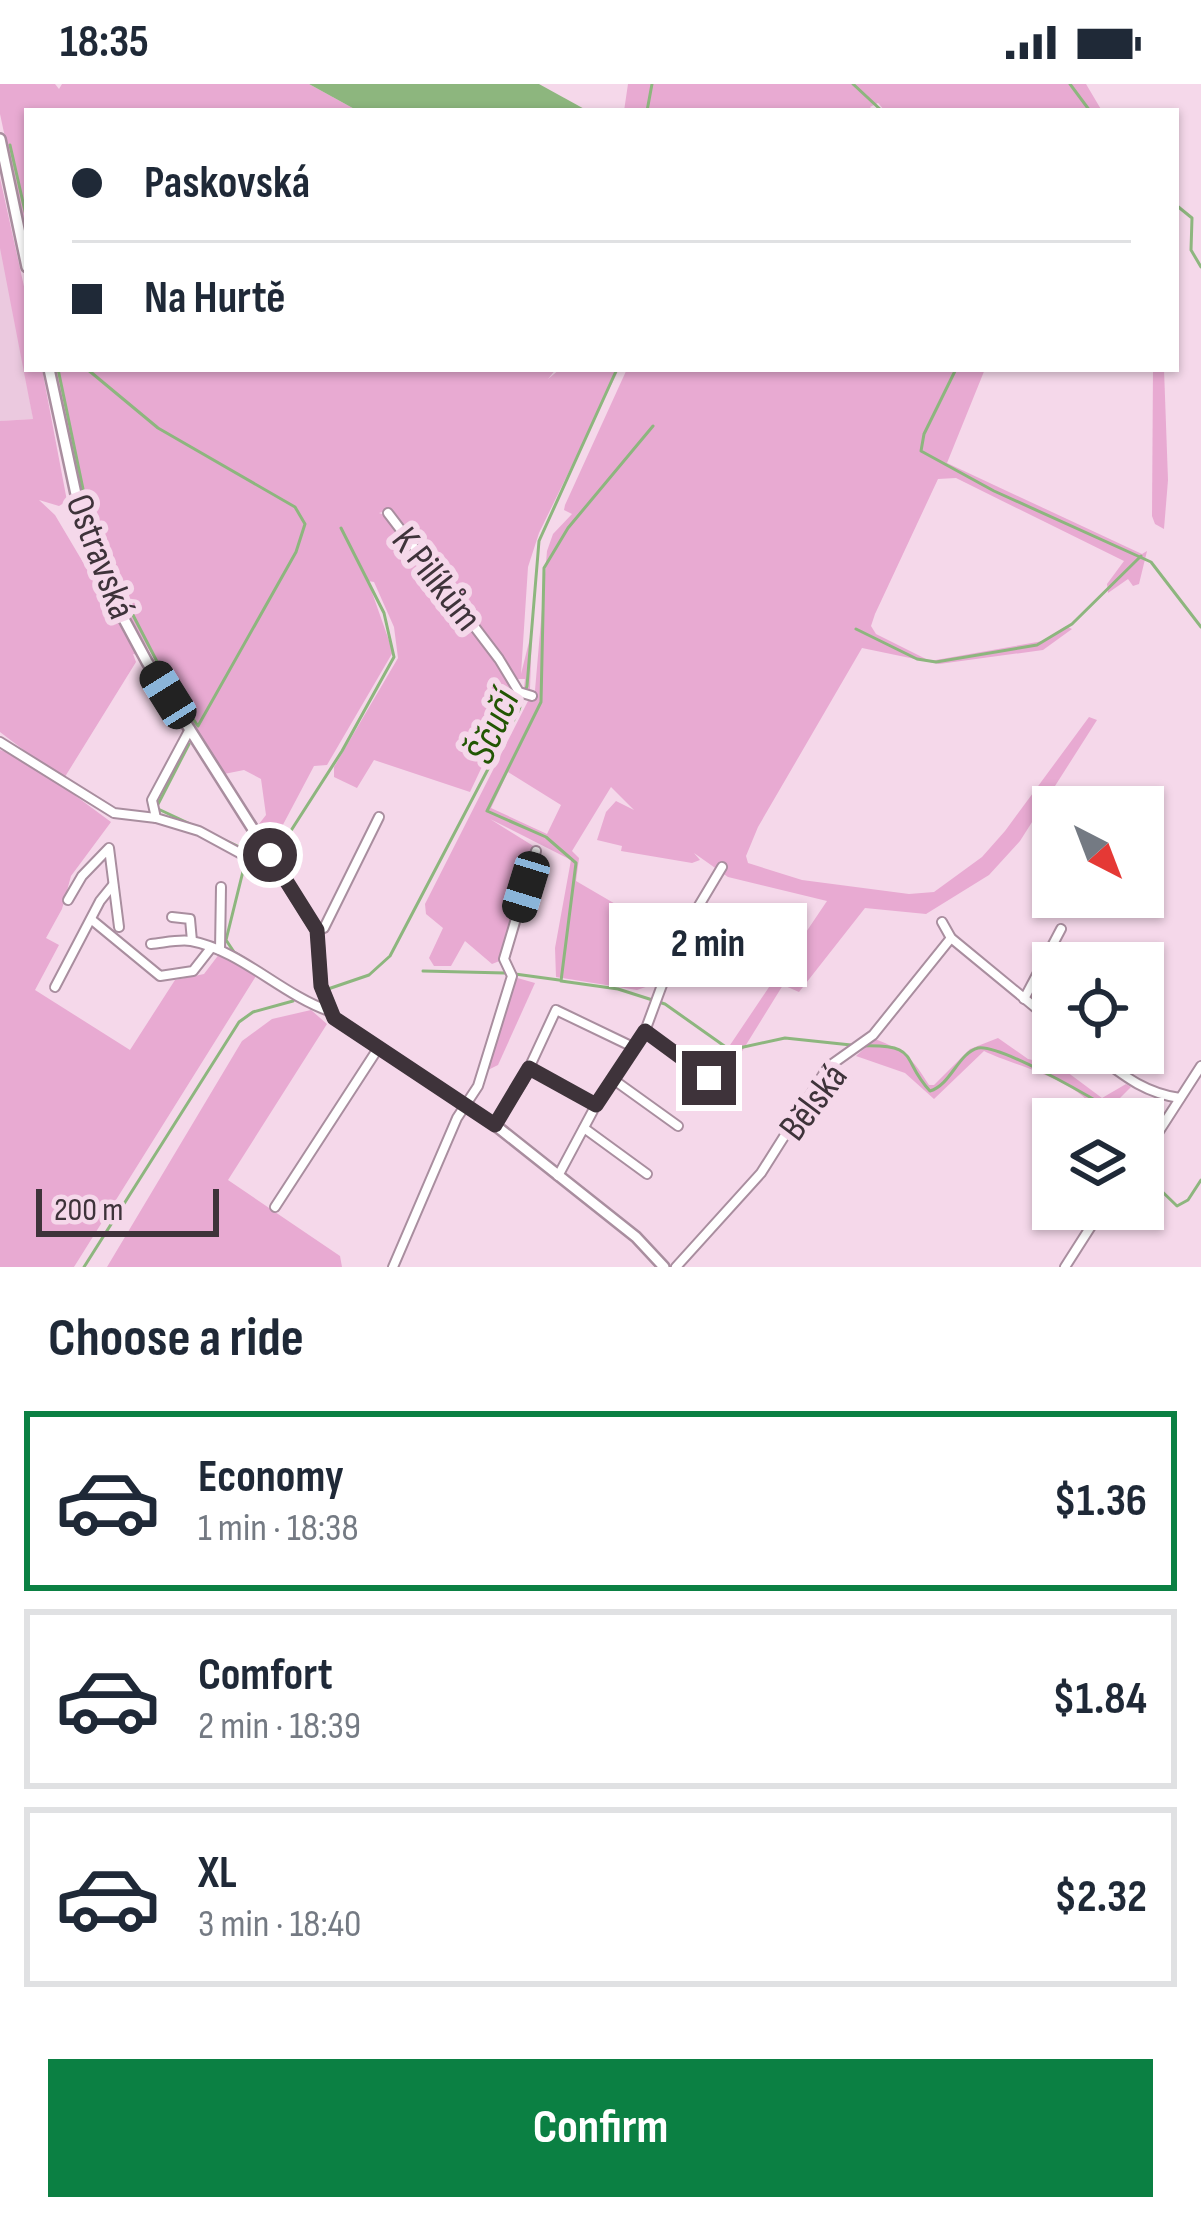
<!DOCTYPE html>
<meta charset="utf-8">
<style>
body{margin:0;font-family:"Sofia Sans Condensed",sans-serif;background:#f2f2f3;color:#1f2937;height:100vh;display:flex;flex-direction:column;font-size:45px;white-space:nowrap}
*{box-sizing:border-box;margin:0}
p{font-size:39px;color:#747a83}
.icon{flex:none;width:66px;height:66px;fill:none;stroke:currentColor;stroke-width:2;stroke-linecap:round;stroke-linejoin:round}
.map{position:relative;height:1183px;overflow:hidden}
.details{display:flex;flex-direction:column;background:#fff;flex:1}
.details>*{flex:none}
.guide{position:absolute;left:24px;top:24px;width:1155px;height:264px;border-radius:0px;box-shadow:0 3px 9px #0004;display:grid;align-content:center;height:264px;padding:0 48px;background:#fff}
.needle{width:78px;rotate:138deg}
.buttons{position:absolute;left:1032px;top:702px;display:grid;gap:24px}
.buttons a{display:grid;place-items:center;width:132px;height:132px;border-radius:0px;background:#fff;box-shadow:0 3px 9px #0004;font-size:60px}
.scale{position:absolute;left:36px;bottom:30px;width:183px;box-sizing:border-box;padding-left:12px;border:6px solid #3e333a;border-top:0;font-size:33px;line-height:42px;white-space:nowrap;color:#3e333a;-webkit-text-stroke:9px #f5d8ea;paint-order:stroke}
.end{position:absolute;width:54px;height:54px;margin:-27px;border:15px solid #3e333a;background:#fff;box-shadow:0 0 0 6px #fff}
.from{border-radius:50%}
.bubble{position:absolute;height:84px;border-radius:0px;background:#fff;box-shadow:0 3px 9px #0004;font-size:39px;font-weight:700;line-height:84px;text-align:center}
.car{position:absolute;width:36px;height:72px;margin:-36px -18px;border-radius:15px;box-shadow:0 0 9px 3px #0007;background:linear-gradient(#222 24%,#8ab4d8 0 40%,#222 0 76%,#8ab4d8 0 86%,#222 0)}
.guide b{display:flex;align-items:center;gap:42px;height:114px;font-size:45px}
.guide b+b{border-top:3px solid #e0e1e3}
.guide i{width:30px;height:30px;background:#1f2937}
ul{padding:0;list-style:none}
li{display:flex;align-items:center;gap:36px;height:180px;margin:0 24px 18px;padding:0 24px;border:6px solid #e0e1e3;border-radius:0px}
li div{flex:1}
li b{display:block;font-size:45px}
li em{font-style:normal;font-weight:700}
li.current{border-color:#0b8043}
li>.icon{width:108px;height:108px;stroke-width:1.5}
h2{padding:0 48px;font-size:54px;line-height:144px}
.action{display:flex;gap:24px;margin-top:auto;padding:24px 48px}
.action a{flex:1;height:138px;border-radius:0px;background:#0b8043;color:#fff;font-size:48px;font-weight:700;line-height:138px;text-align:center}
.status{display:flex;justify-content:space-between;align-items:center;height:84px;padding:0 60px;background:#fff;direction:ltr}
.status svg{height:33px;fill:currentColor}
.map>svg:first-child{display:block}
.built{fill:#ebc9df}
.green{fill:#e8aad2;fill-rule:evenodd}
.water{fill:#8db67e}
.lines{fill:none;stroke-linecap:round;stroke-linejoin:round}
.stream{stroke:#8db67e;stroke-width:3}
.minor-casing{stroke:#a98e9f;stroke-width:12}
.tertiary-casing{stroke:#a98e9f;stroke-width:14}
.minor{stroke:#fff;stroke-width:8}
.tertiary{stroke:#fff;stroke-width:9}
.route{stroke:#3e333a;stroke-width:15}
.labels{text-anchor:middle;stroke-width:12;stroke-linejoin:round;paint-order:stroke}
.street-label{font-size:39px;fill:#3e333a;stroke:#f5d8ea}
.water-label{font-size:42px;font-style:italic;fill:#225603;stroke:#f5d8ea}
</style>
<div class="status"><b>18:35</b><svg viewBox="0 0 49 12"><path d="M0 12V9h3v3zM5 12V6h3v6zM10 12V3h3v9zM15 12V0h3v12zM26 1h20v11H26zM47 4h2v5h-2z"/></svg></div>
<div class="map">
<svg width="1201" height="1183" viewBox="0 0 1201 1183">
<rect width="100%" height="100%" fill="#f5d8ea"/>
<!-- built -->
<polygon class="built" points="0,143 33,335 0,337"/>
<!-- green -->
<g class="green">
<polygon points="0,0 55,0 59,5 62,0 309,0 358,27 27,27 27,156 0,30"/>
<polygon points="628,0 1086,0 1102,27 885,27 878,19 870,23 873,27 624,27"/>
<polygon points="0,94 27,216 27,285 42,285 67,417 59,422 39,416 55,431 138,571 133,570 136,578 63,696 0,648 0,337 33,335 0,164"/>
<path d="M55 285H556L548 295 560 285H619L539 449 528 483 521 590 532 546 530 605 524 604 525 595H515C491 551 397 465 393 425L379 429 385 431 498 576 514 615 470 708 374 676 357 704 334 693V683L398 574 394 543 374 498 368 497 393 568 327 681 314 682 277 752 269 757 259 740 266 731 261 695 244 686 224 690 115 510 86 430Z"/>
<path d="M627 285H985L947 379 1142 470 1147 467 1139 500 1133 502 1128 495 1108 509 1107 500 1124 477 956 394 938 395 875 530 871 542 876 550 930 577 1043 557 1066 542 1072 545 1043 566 939 580 862 564 758 743 746 772 748 779 802 796 909 810 934 808 982 773 1005 747 1089 633 1097 636 1020 757 989 791 926 830 865 824 799 908 783 901 741 969 728 972 724 970 827 817 728 793 694 769 700 776 692 779 621 767 622 762 597 756 606 728 616 717 634 726 611 703 572 767 579 774 576 797 677 856 660 898 637 906 556 893 555 864 571 776 490 735 535 763 502 876 492 880 465 857 451 882H434L429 874 443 844 426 830 425 820 529 615 534 618 547 467 553 450 572 430 564 426 565 421ZM508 688 561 721 547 750 491 724Z"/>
<polygon points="1153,285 1164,285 1168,396 1164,445 1155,440 1152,432"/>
<polygon points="0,666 23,673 111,738 71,792 62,825 46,854 59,861 35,906 130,966 175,896 204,890 220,869 256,892 74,1183 0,1183"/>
<polygon points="514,893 535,899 498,981 488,986 482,981"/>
<polygon points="311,926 327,940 228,1096 340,1172 342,1183 107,1183 242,957 272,935"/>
<path d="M998 954 1028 975 1059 982 1102 1014 1126 1000 1131 1003 1110 1024 1112 1035H1098C1089 997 1016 983 984 967L934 1015 905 989 856 972 875 955C906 967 912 974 929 1001H934L970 965Z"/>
</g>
<!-- water -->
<polygon class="water" points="309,0 539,0 588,27 358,27"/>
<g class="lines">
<!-- stream -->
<g class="stream">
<polyline points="853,0 882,27"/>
<polyline points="1070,0 1090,27"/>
<polyline points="647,27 652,0"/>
<polyline points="10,61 27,136"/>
<polyline points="1176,121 1192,134 1191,166 1201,183"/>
<polyline points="58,285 83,405"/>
<polyline points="87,285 158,344 295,423 305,440 296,468 198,642 167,597 117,500 91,429"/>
<polyline points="956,285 924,350 921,367 994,407 1151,478 1201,543"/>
<polyline points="653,342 568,444 544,484 541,618 487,727 546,753 576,779 561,897 618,905 665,920 730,966 785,954 851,961"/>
<polyline points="856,545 917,575 936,578 1037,561 1072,540 1141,472"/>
<polyline points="189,660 156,724 248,767 226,856 234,868 274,893"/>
<polyline points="248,767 267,776"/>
<polyline points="276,770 342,667 394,573 384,529 341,444"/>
<polyline points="423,887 505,889"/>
<polyline points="515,890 559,896"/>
<polyline points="328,905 369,891 390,872 519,626 527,602 539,457 617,285"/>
<path d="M861 962C921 960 900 975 930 1007 951 1001 958 969 978 964 999 960 1085 1010 1105 1022L1107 1035"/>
<polyline points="1143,1089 1177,1122 1188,1116 1201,1096"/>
<polyline points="84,1183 239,938 253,928 293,917"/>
</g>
<!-- minor casing -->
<g class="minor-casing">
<g id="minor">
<polyline points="388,429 499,575 519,608 532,612"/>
<polyline points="190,645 152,716 156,734 199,747 284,793"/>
<polyline points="0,658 114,729 156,734"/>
<polyline points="68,816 82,792 109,764 119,843"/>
<polyline points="172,833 190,835 192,857"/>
<polyline points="92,836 160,892 193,887 211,864"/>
<polyline points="942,838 951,854 1053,938"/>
<polyline points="317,846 324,844 379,733"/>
<path d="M151 860C163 859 179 855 191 857 240 866 281 910 329 927"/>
<polyline points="220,866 221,803"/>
<polyline points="55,903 100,817 113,801"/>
<polyline points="1024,915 1061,845"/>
<polyline points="645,947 709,994"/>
<path d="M1094 969C1123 991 1144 1009 1180 1014"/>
<polyline points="529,984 596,1021"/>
<polyline points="614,996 678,1042"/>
<polyline points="495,1041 523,997 556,926 633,963"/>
<polyline points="584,1044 647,1090"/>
<polyline points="1143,1072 1201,982"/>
<polyline points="558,1092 596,1021 645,947 679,855 722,783"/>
<polyline points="275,1123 379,963"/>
<polyline points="393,1183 457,1034 478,1002 512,892 504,875 536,767"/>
<polyline points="676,1183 761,1089 828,983 873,951 951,854"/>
<polyline points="1065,1183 1102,1125"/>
</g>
</g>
<!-- tertiary casing -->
<g class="tertiary-casing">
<g id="tertiary">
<polyline points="0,55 27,183"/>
<polyline points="49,285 79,424 111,511 147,578 317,846 321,902 334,934 495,1041 636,1153 664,1183"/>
</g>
</g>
<!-- minor -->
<use href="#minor" class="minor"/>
<!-- tertiary -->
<use href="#tertiary" class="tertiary"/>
</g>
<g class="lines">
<!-- route -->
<polyline class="route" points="270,771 317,846 321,902 334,934 495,1041 529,984 596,1021 645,947 709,994"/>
</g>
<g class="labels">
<!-- street labels -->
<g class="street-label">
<text transform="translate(102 472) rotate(69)" y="14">Ostravská</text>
<text transform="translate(438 494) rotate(52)" y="14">K Pilíkům</text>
<text transform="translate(812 1017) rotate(-53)" y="14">Bělská</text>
</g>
<!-- water labels -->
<g class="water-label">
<text transform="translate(491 642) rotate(-67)" y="15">Ščučí</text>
</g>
</g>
</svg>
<div class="buttons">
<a><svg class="needle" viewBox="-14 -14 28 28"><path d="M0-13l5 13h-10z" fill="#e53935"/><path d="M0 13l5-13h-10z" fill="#747a83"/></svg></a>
<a><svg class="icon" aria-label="locate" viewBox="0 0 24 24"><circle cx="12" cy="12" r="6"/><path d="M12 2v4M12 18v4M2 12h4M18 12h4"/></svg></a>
<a><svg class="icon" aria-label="layers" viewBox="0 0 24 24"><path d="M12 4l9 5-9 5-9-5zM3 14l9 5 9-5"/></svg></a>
</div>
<div class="scale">200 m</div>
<i class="end from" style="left:270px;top:771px"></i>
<i class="end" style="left:709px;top:994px"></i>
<div class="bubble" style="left:609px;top:819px;width:198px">2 min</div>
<i class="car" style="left:168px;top:611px;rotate:328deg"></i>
<i class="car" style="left:526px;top:803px;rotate:197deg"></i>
<div class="guide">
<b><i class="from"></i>Paskovská</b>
<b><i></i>Na Hurtě</b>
</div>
</div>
<section class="details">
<h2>Choose a ride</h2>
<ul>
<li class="current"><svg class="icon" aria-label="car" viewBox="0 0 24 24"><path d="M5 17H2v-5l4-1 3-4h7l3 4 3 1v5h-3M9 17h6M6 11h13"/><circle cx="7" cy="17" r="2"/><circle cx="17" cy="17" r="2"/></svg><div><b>Economy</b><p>1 min · 18:38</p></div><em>$1.36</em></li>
<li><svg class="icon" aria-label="car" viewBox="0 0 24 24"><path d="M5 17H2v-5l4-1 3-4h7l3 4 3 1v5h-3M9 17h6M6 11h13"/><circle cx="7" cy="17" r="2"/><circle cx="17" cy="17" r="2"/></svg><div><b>Comfort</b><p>2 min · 18:39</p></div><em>$1.84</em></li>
<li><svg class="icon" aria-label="car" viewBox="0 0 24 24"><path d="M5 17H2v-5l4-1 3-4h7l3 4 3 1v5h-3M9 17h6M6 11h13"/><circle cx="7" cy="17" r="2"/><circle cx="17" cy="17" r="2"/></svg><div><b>XL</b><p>3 min · 18:40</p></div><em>$2.32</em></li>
</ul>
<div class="action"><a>Confirm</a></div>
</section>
